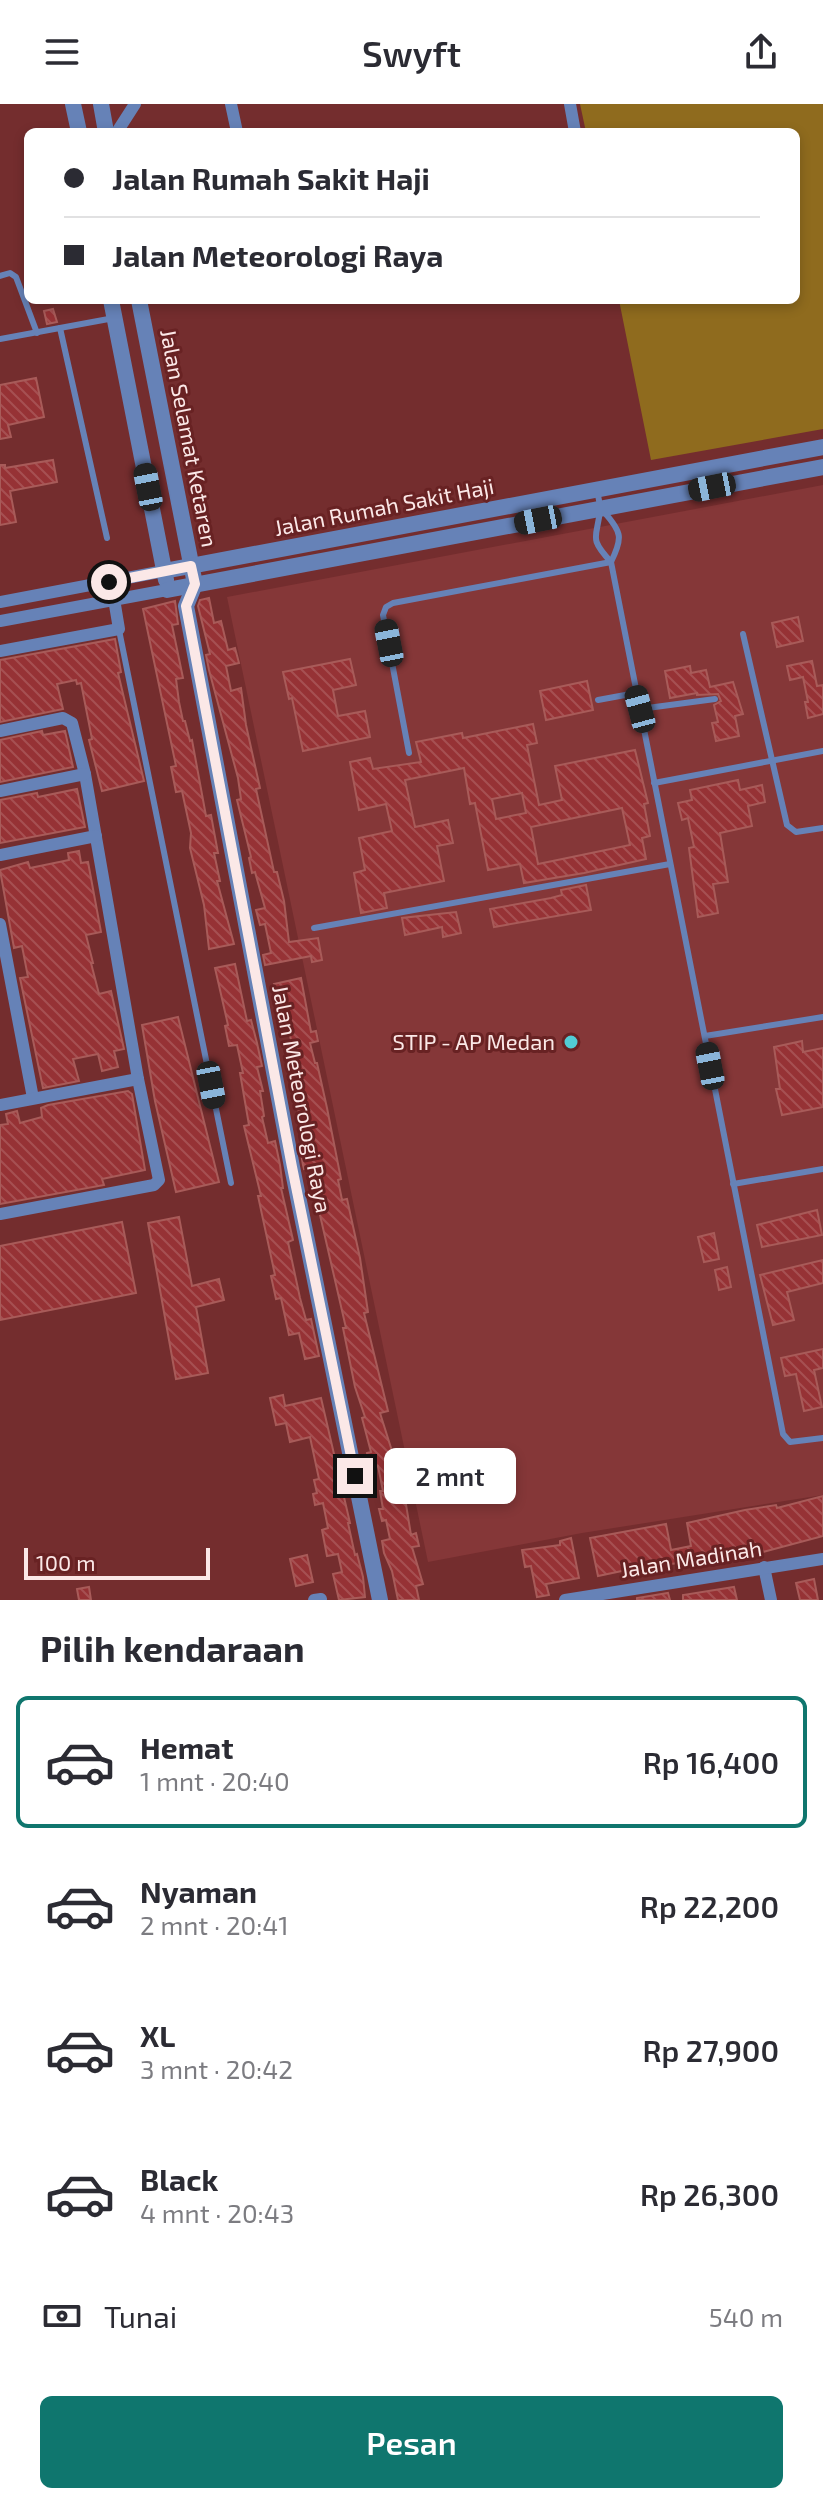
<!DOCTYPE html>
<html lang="id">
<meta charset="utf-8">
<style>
body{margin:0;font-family:"Exo 2",sans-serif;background:#f7f7f7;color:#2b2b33;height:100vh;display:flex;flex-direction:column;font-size:30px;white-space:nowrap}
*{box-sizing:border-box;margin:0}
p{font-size:26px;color:#7c7c81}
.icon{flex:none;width:44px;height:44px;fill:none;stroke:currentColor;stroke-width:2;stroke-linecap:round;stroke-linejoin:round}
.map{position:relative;height:1496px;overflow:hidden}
.details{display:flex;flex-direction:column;background:#fff;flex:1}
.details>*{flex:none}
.banner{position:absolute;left:24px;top:24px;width:776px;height:176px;border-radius:12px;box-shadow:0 4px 12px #0003;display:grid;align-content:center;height:176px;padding:0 40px;background:#fff}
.scale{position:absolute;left:24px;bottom:20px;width:186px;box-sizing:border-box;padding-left:8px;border:4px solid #fbe8e7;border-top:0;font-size:22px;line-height:28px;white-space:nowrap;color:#fbe8e7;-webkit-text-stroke:6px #682223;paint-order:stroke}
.end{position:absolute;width:36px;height:36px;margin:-18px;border:10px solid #fbe8e7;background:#111;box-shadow:0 0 0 4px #111}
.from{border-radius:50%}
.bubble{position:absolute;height:56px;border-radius:12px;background:#fff;box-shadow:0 4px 12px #0003;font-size:26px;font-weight:600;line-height:56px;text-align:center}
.car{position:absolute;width:24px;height:48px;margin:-24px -12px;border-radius:10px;box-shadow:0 0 6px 2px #0007;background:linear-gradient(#222 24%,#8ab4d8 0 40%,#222 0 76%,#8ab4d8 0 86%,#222 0)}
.banner b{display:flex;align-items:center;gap:28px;height:76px;font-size:30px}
.banner b+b{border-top:2px solid #e1e1e2}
.banner i{width:20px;height:20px;background:#2b2b33}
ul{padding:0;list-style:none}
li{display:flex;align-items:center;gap:24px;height:132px;margin:0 16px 12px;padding:0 24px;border:4px solid transparent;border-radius:12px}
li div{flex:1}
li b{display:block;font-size:30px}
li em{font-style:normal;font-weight:600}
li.selected{border-color:#0f766e}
li>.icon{width:72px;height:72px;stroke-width:1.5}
h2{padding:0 40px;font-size:36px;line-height:96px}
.pay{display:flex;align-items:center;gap:20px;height:88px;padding:0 40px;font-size:30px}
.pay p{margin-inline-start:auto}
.cta{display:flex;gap:16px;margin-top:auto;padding:16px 40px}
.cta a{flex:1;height:92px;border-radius:12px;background:#0f766e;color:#fff;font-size:32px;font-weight:600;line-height:92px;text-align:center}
header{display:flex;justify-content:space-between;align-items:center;height:104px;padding:0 40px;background:#fff;font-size:36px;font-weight:600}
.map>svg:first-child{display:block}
.built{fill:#853738}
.garden{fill:#8f6b1e}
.building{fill:url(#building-back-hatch);stroke:#a85b59;stroke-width:2;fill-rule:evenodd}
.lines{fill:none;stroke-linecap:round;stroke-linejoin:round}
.service{stroke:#6682b7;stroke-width:6}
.minor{stroke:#6682b7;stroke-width:12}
.tertiary{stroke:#6682b7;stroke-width:16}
.route{stroke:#fbe8e7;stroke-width:10}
.poi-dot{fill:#52ccd5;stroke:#682223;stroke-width:3}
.labels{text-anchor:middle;stroke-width:6;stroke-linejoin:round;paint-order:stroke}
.street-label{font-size:22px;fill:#fbe8e7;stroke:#682223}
.poi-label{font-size:22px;fill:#fbe8e7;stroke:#682223;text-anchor:end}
</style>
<header><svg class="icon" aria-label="menu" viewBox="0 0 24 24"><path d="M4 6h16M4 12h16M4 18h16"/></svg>Swyft<svg class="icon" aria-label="share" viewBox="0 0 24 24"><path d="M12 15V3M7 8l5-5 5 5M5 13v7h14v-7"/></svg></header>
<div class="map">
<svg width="823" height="1496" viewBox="0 0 823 1496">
<defs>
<pattern id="building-back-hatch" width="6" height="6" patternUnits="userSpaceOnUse" patternTransform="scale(2)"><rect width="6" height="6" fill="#963235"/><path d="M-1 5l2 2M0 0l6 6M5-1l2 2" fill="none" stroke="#a65052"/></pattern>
</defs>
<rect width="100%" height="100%" fill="#742d2e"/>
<!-- built -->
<polygon class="built" points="823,381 823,1391 582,1429 428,1458 227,493"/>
<!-- garden -->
<polygon class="garden" points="580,0 823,0 823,325 651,356 619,196 796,196 796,28 586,28"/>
<!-- building -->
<g class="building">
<polygon points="53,205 57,218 47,220 44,207"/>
<polygon points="36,274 44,313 8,321 11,333 0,335 0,281"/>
<polygon points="53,356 57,378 10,387 16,418 0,421 0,361 5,361 5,364"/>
<polygon points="209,494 214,519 221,517 228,546 235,544 239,559 226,562 231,587 241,584 246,621 260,684 256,685 274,768 277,768 284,797 289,838 318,834 322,856 312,858 311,852 265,861 263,851 271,849 265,820 260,821 256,806 265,804 255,768 252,769 249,754 251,753 237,696 241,695 238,674 209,566 206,551 210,550 198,502 200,496"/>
<polygon points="175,497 178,520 172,521 183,574 176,575 179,598 183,617 185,617 190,637 192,636 206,712 211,711 213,722 218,749 214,749 220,777 217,777 234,840 209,845 204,801 190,744 191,729 182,687 176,688 171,663 176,662 143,505"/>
<polygon points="798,513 803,537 777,543 772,519"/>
<polygon points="115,535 121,568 118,569 144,677 102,687 89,636 92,635 81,579 77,580 76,576 57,580 63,605 0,618 0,556"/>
<polygon points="350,555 356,581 333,586 338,612 365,607 370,633 303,647 292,594 289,595 283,568"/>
<polygon points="812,557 817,582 823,581 823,610 808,614 805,598 808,598 803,573 790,576 787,562"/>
<polygon points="690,562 691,569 706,566 710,583 733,578 743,610 735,612 739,632 716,637 712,619 718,618 714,601 721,597 718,590 697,591 697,589 670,594 665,567"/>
<polygon points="587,577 593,606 546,616 540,587"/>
<path d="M533 620 537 639 527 641 539 701 562 696 555 662 635 646 648 699 644 700 650 732 642 734 646 755 584 769 524 779 520 760 488 766 475 699 470 700 464 664 405 676 415 723 448 716 453 739 437 742 444 777 384 789 387 804 361 809 354 769 365 766 359 734 392 727 386 700 359 706 350 658 370 654 373 665 421 658 416 638 462 629 463 634ZM522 689 526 709 496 715 492 695ZM622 704 630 741 538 760 531 723Z"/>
<polygon points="42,627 43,631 65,627 73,663 0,678 0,636"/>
<polygon points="738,676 740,686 762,681 765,698 748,702 752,722 720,729 728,778 713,780 718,809 698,813 689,744 694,743 688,714 682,716 678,699 692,696 690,686"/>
<polygon points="77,685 85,723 0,739 0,696 37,689 38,693"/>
<polygon points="79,747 81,759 88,758 101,828 86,831 93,859 91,859 99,890 111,887 124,945 114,947 118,963 102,967 98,950 73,955 79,977 43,984 20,874 28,873 22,842 14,844 0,766 28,758 30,764 69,756 68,749"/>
<polygon points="586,781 591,806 494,823 490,805 551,794 562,791 561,786"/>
<polygon points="456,808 461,829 443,833 442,823 405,831 402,814"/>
<polygon points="235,860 247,917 251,916 257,939 262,962 257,963 263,987 260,987 264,1012 262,1013 268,1039 275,1037 280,1061 283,1084 281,1084 293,1136 288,1138 300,1194 306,1216 311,1215 319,1252 305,1255 299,1229 289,1231 281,1194 276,1195 271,1172 275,1171 258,1092 261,1092 244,1022 249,1021 240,969 243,969 237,941 229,942 225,922 228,921 215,864"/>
<polygon points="301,874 311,928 316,927 318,937 310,939 315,959 317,959 327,1004 341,1075 338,1076 342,1096 347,1095 360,1154 368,1208 364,1209 388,1307 380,1309 403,1382 411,1431 416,1429 419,1442 412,1443 423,1480 416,1482 419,1496 398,1496 392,1467 384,1449 382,1437 390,1435 386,1416 382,1417 379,1405 383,1405 380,1387 383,1387 378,1362 370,1364 367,1349 371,1348 362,1314 365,1313 355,1283 343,1224 346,1224 314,1085 322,1083 317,1062 304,1065 303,1061 300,1044 304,1043 295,986 298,985 290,949 294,948 281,895 277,895 274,880"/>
<polygon points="178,913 219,1078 176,1088 155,997 142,921"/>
<polygon points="802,937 803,948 823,944 823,1003 782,1011 776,985 780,985 774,943"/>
<polygon points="128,987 132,990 145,1066 102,1075 104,1081 0,1100 0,1021 8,1020 6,1010 17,1007 20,1019 42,1013 41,1004 48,1001"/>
<polygon points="817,1106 822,1131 762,1143 757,1121"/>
<polygon points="179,1113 192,1182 219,1175 224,1196 196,1203 208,1269 176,1275 148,1119"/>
<polygon points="122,1118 136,1189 0,1216 0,1142"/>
<polygon points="714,1129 719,1155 704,1158 698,1133"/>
<polygon points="823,1156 823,1179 787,1188 794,1216 773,1221 760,1171"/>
<polygon points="727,1163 731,1183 719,1186 715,1166"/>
<polygon points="823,1245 823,1264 814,1266 822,1303 804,1307 796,1270 785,1272 781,1254"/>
<polygon points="283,1291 285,1302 321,1294 350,1419 348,1419 355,1451 357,1450 363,1473 365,1493 339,1496 333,1470 342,1468 338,1450 327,1452 322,1426 328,1424 323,1399 315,1401 313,1390 317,1389 314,1376 319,1375 310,1333 290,1338 286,1319 276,1321 270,1294"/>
<polygon points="823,1392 823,1432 763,1448 762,1444 692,1459 692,1456 656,1463 655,1460 598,1472 590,1434 666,1420 671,1446 691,1442 687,1419 745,1406 776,1401 777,1404"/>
<polygon points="571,1434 579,1474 546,1480 549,1491 537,1493 531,1462 525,1463 522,1446 560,1441 560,1437"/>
<polygon points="307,1451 313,1478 296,1482 290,1455"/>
<polygon points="814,1475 818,1496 800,1496 796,1479"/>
<polygon points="89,1483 91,1496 79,1496 77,1485"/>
<polygon points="734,1483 737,1496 683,1496 683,1491"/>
<polygon points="668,1489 670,1496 637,1496 637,1494"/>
</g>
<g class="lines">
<!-- service -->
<g class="service">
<polyline points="0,172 10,169 16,173 37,229"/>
<polyline points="60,224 107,434"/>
<polyline points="0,235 114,214"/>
<path d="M597 386C598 392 600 399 600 405 598 434 587 432 611 458L783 1330 790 1338 823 1334"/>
<polyline points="119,526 231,1079"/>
<polyline points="743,530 787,721 796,728 823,724"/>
<polyline points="598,596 636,589"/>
<polyline points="640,605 715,595"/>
<path d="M409 649 383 511 386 503 393 499 611 458C623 434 622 428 604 408"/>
<polyline points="654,679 823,647"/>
<polyline points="314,824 670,760"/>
<polyline points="705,932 823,913"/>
<polyline points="733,1080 823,1065"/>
</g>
<!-- minor -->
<g class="minor">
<polyline points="231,0 237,28"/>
<polyline points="570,0 575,28"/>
<polyline points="117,28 135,0"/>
<polyline points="0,498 164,467"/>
<polyline points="0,517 167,486"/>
<polyline points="0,547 119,525 114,495"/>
<polyline points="0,627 63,614 72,619 85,670 138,975 159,1076 154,1081 0,1110"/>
<polyline points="0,687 85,670"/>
<polyline points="0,751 96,732"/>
<polyline points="0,820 33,994"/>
<polyline points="0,1001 138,975"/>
<polyline points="764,1463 771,1496"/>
<polyline points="314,1496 321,1495"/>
<polyline points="565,1496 823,1455"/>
</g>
<!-- tertiary -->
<g class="tertiary">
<polyline points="73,0 79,28"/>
<polyline points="101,0 106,28"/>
<polyline points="111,196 166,476"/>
<polyline points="139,196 195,480 186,502 292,1063 380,1496"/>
<polyline points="164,467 823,343"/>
<polyline points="167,486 823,363"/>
</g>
</g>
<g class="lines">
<!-- route -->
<polyline class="route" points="109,478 191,462 195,480 186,502 292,1063 355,1372"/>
</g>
<!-- markers -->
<circle class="poi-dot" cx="571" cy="938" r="8"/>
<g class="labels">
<!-- street labels -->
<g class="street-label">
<text transform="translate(189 334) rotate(79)" y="8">Jalan Selamat Ketaren</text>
<text transform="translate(384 403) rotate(-11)" y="8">Jalan Rumah Sakit Haji</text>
<text transform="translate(302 995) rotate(79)" y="8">Jalan Meteorologi Raya</text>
<text transform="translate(691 1455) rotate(-9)" y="8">Jalan Madinah</text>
</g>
<!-- poi labels -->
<g class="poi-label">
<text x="555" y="946">STIP - AP Medan</text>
</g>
</g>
</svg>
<div class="scale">100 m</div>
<i class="end from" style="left:109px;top:478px"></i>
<i class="end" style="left:355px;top:1372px"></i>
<div class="bubble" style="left:384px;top:1344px;width:132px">2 mnt</div>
<i class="car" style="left:148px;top:383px;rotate:349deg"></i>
<i class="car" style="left:712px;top:383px;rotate:259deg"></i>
<i class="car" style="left:538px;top:416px;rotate:259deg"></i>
<i class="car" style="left:389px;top:539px;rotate:349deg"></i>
<i class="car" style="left:640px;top:605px;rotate:345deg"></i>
<i class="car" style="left:710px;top:962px;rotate:349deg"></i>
<i class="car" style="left:211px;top:981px;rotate:169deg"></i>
<div class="banner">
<b><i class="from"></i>Jalan Rumah Sakit Haji</b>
<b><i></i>Jalan Meteorologi Raya</b>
</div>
</div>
<section class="details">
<h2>Pilih kendaraan</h2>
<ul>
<li class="selected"><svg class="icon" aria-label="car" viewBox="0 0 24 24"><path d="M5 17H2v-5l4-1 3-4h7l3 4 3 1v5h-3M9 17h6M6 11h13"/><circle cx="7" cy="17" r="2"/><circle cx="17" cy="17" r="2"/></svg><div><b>Hemat</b><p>1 mnt · 20:40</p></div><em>Rp 16,400</em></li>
<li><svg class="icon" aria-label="car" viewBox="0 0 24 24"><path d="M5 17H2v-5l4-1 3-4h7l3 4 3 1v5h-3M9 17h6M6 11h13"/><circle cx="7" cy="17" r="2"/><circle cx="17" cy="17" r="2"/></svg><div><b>Nyaman</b><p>2 mnt · 20:41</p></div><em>Rp 22,200</em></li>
<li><svg class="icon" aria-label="car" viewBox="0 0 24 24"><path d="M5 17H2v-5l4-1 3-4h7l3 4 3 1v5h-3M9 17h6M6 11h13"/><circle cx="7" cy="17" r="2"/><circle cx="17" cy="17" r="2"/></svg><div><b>XL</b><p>3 mnt · 20:42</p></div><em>Rp 27,900</em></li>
<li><svg class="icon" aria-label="car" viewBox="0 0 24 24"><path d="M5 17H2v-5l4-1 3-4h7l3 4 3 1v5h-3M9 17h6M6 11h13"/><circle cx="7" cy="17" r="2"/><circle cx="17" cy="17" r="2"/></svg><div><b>Black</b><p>4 mnt · 20:43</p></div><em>Rp 26,300</em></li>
</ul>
<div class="pay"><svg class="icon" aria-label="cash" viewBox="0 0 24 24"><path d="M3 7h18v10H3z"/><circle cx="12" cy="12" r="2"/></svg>Tunai<p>540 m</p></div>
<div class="cta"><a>Pesan</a></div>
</section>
